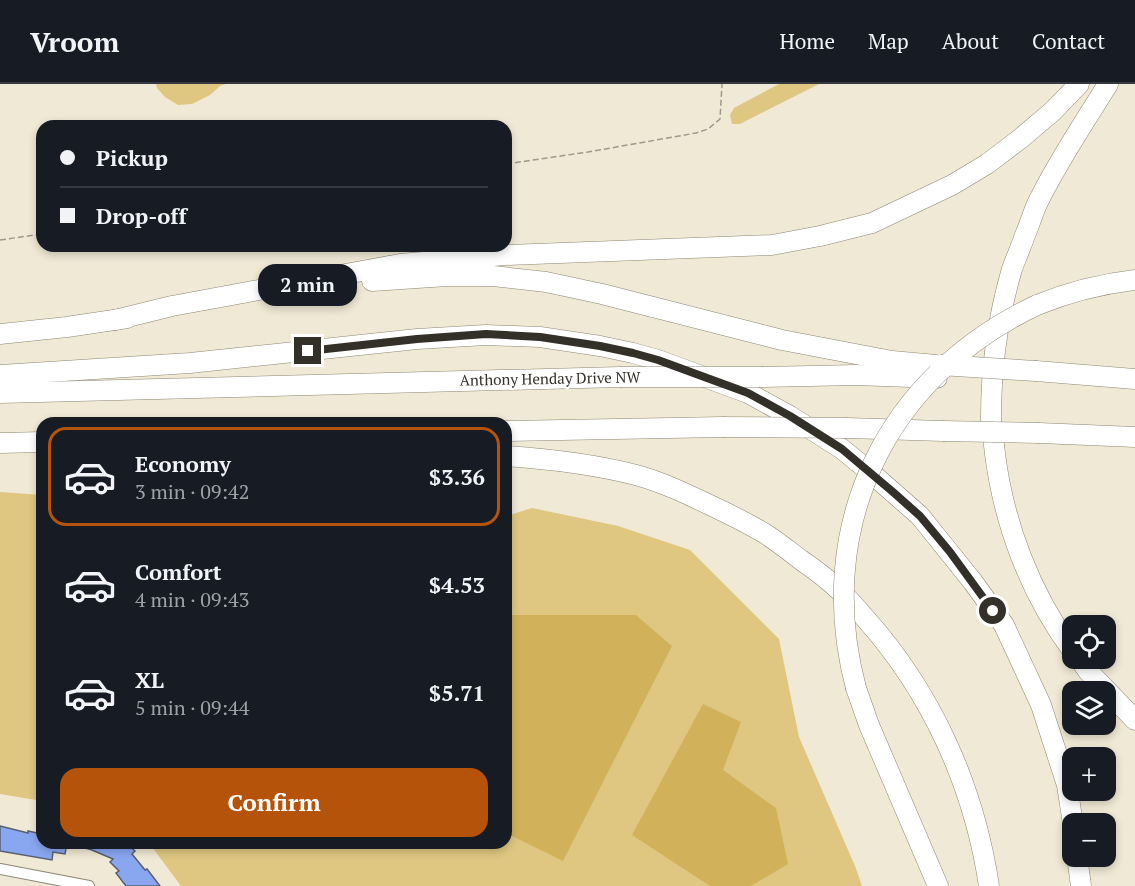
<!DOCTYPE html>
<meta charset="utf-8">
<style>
body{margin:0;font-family:"PT Serif",serif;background:#242831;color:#f1f3f6;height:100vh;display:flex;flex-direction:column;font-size:22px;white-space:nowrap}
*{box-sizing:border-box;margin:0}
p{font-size:20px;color:#9ea1a6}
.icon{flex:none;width:33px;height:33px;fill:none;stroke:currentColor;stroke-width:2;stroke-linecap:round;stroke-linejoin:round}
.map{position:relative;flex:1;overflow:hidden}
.side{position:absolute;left:36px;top:333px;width:476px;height:432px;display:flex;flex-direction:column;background:#171b24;border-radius:18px;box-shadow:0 3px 9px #0003}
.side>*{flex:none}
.hud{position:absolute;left:36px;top:36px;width:476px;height:132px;border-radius:18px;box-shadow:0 3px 9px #0003;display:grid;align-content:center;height:132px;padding:0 24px;background:#171b24}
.controls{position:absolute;left:1062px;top:531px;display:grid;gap:12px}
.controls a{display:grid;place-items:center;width:54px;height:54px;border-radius:12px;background:#171b24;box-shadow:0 3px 9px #0003;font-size:30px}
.end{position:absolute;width:27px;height:27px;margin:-14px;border:8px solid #333029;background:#fff;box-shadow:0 0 0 3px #fff}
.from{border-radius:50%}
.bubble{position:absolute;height:42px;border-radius:18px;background:#171b24;box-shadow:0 3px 9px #0003;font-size:20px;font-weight:600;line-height:42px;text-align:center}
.hud b{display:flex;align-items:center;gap:21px;height:57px;font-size:22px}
.hud b+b{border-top:2px solid #363941}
.hud i{width:15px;height:15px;background:#f1f3f6}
ul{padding:10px 0 0;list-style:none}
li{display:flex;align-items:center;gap:18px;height:99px;margin:0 12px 9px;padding:0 12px;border:3px solid transparent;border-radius:18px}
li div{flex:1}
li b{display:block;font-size:22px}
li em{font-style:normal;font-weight:600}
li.on{border-color:#b45309}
li>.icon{width:54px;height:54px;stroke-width:1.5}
.cta{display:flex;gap:12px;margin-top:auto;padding:12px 24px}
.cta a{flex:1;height:69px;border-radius:18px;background:#b45309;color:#fff;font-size:24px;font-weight:600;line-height:69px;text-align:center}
header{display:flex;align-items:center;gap:36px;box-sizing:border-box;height:84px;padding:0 30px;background:#171b24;border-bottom:2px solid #363941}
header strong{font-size:28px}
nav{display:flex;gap:33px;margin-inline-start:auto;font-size:21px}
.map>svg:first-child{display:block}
.green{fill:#dfc782}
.water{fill:#d1b25b}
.building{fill:#89a7f1;stroke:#595f6f;stroke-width:1.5}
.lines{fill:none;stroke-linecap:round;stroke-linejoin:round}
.street-casing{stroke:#8c8674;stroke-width:12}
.highway-casing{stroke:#8c8674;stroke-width:21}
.path{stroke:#9e998a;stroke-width:1.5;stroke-dasharray:6 3;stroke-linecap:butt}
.street{stroke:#fff;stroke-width:10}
.highway{stroke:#fff;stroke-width:20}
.highway-bridge-casing{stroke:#8c8674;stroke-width:21;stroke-linecap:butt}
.highway-bridge{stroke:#fff;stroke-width:20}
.route{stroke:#333029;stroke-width:8}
.labels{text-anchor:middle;stroke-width:4.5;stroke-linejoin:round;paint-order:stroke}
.street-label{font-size:15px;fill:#333029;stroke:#fff}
</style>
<header>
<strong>Vroom</strong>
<nav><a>Home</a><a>Map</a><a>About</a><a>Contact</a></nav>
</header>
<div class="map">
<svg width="1135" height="802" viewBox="0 0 1135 802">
<rect width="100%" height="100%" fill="#f0e9d5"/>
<!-- green -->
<g class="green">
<polygon points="156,0 226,0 220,2 210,11 192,20 178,21 165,13 157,4"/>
<polygon points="779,0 819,0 740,40 732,40 730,31 734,24"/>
<polygon points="0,408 42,411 42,717 0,710"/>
<polygon points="532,424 618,442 690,466 779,555 799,653 855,782 862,802 181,802 149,759 506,759 506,432"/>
</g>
<!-- water -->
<g class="water">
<polygon points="506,531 636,531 672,562 563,777 506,749"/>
<polygon points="703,620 741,638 723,686 776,724 788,780 751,802 710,802 632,751"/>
</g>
<!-- building -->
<g class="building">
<polygon points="0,742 28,749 28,747 42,750 42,759 67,759 65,770 53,768 52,776 0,767"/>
<polygon points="74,759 126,759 135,767 132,770 145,786 147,785 160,802 126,802 116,789 119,787 110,778 113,775 92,766 74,761"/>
</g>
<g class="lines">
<!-- street casing -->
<g class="street-casing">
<polyline id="street" points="0,785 89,802"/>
</g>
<!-- highway casing -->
<g class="highway-casing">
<g id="highway">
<polyline points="372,197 447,192 493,192 546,198 602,210 782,256 892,277 936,281"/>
<path d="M1037 221C1069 208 1101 200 1135 196"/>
<polyline points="115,236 172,222 400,180 505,171 772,161 820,152 872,139 952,101 987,80 1020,55 1053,27 1079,0"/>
<polyline points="0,250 67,243 127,234"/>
<polyline points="1036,287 1135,295"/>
<polyline points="0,291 190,279 417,255 486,251 540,253 600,262 633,269 658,276 748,309 790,332 842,365 870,388 920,432 973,498 1004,541 1041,621 1067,701 1073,740"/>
<polyline points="763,293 856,291 937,294"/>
<polyline points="0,309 620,293"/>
<polyline points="847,344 943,347"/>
<polyline points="506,347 723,343"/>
<polyline points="1039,349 1135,353"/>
<polyline points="0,359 42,358"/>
<path d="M506 372C549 375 593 380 636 391 662 398 687 410 712 422 729 430 747 439 764 449 777 457 789 467 801 476 814 485 828 495 840 507 849 515 857 525 865 534 932 609 974 702 989 802"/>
<path d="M1072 566C1030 509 1004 440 995 370 994 358 991 345 991 333 991 284 998 233 1012 185 1016 174 1021 163 1025 151 1030 140 1033 128 1038 118 1058 77 1084 39 1108 0"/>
<polyline points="1079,574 1088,587 1135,636"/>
<polyline points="856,604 869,641 938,802"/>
<polyline points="1077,772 1081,802"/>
</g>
</g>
<!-- path -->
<g class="path">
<polyline points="506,80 588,68 696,49 708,45 720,35 722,0"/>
<polyline points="0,156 42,150"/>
</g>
<!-- street -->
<use href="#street" class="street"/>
<!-- highway -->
<use href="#highway" class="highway"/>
<!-- highway-bridge casing -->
<g class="highway-bridge-casing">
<g id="highway-bridge">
<polyline points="940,281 1036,287"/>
<polyline points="620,293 763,293"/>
<polyline points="723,343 847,344"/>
<polyline points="943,347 1039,349"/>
<path d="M856 604C813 442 886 292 1037 221"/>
</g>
</g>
<!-- highway-bridge -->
<use href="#highway-bridge" class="highway-bridge"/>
</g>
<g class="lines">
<!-- route -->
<polyline class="route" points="308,267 417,255 486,250 540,253 600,262 633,269 658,276 748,309 790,332 842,365 893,408 920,432 950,468 993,527"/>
</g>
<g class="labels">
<!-- street labels -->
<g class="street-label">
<text transform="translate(550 295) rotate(-1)" y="5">Anthony Henday Drive NW</text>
</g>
</g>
</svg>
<div class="controls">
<a><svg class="icon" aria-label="locate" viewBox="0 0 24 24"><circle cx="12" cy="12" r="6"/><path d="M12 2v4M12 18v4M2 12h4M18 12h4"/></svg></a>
<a><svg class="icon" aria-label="layers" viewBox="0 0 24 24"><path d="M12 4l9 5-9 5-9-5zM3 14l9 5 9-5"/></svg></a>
<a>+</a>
<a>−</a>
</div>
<i class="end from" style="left:993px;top:527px"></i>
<i class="end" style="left:308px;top:267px"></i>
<div class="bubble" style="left:258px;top:180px;width:99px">2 min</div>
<div class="hud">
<b><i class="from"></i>Pickup</b>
<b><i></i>Drop-off</b>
</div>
<section class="side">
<ul>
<li class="on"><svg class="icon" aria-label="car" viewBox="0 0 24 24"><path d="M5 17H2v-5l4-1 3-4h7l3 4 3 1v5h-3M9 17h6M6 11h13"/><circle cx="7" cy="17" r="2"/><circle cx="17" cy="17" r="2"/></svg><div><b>Economy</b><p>3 min · 09:42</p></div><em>$3.36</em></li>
<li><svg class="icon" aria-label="car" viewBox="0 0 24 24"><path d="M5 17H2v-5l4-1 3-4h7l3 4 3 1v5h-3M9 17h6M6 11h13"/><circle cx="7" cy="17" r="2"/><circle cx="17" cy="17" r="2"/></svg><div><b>Comfort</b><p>4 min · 09:43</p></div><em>$4.53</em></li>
<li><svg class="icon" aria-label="car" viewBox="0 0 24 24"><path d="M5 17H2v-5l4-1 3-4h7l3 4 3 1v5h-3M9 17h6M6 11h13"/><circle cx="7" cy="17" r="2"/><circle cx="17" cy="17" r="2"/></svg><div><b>XL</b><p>5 min · 09:44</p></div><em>$5.71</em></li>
</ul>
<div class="cta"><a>Confirm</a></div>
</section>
</div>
